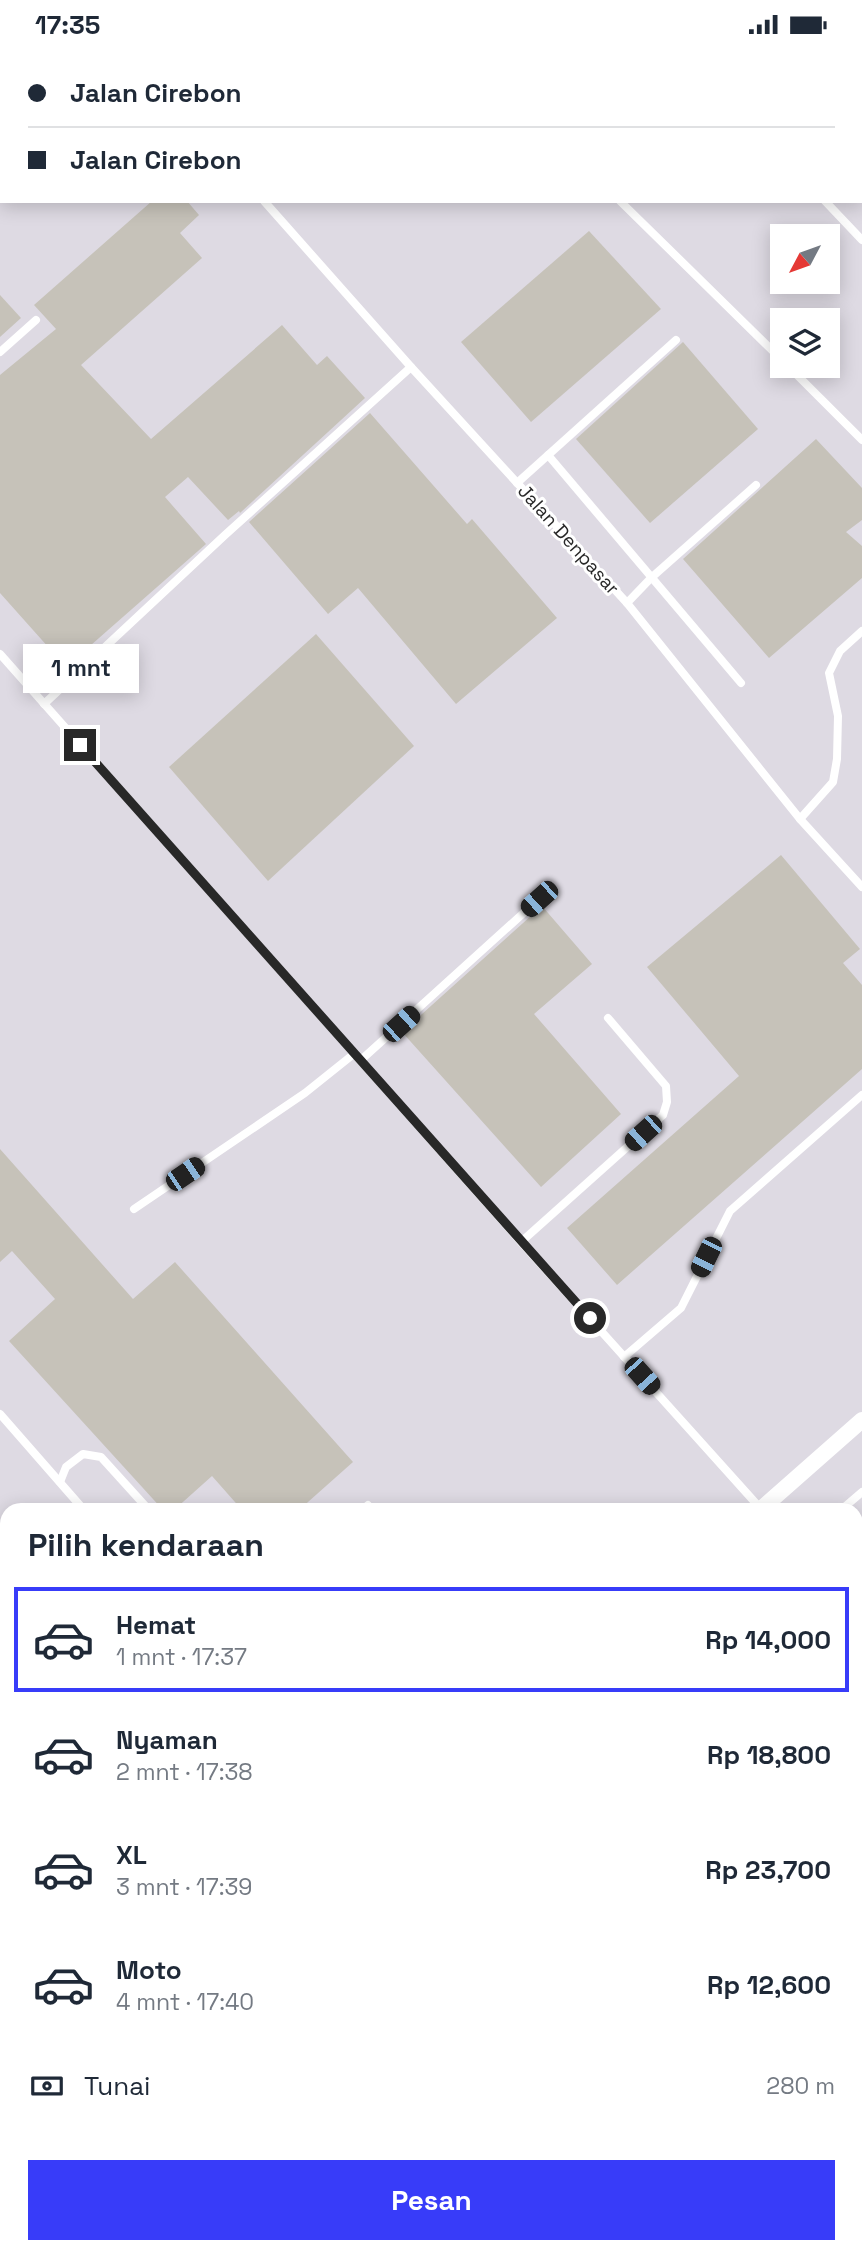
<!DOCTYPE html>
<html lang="id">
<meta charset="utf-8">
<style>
body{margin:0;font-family:"Space Grotesk",sans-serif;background:#f6f6f7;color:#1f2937;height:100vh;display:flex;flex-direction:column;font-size:26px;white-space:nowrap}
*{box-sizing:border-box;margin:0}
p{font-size:23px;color:#747a83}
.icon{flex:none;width:38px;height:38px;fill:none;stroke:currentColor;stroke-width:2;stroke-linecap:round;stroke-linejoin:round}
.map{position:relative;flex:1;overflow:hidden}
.panel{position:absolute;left:0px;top:1454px;width:863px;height:751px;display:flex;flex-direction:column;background:#fff;border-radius:21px 21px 0 0;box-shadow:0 4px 18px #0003}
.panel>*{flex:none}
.hud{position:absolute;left:0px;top:0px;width:863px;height:154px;box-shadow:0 4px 18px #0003;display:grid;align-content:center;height:154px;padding:0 28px;background:#fff}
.needle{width:46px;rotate:229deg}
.tools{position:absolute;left:770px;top:175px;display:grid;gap:14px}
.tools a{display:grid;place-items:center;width:70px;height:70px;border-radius:0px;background:#fff;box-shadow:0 4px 18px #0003;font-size:35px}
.end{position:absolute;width:32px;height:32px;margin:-16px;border:9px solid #282828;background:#fff;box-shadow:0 0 0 4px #fff}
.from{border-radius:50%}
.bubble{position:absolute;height:49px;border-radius:0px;background:#fff;box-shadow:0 4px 18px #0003;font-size:23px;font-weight:700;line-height:49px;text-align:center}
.car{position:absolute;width:21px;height:42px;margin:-21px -10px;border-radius:9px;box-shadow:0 0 5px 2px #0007;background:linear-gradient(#222 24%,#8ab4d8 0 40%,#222 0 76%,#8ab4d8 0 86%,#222 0)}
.hud b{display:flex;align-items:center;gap:24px;height:66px;font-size:26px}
.hud b+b{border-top:2px solid #e0e1e3}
.hud i{width:18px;height:18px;background:#1f2937}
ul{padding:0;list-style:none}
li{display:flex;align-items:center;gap:21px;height:105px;margin:0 14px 10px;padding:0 14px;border:4px solid transparent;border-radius:0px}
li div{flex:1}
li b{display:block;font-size:26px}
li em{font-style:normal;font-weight:700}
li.current{border-color:#383cf9}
li>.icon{width:63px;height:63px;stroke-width:1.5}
h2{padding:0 28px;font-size:32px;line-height:84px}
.pay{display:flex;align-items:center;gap:18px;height:77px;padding:0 28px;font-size:26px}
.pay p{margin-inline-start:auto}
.button{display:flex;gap:14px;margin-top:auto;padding:14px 28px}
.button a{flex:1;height:80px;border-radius:0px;background:#383cf9;color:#fff;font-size:28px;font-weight:700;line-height:80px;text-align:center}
.status{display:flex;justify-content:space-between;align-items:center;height:49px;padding:0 35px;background:#fff;direction:ltr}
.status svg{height:19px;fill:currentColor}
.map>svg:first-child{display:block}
.industrial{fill:#dedae3;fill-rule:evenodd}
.building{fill:#c6c2b9}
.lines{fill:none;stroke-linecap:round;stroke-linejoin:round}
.service{stroke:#fff;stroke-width:8}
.minor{stroke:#fff;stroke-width:16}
.route{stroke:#282828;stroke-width:9}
.labels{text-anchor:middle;stroke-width:6;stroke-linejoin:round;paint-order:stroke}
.street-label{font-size:19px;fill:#282828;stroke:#fff}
</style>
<div class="status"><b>17:35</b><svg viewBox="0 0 49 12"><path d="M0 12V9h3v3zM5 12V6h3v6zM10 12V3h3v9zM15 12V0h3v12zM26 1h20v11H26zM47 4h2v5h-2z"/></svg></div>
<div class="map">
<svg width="862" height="2204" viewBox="0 0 862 2204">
<rect width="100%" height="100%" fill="#ebe6d9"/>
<!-- industrial -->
<path class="industrial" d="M0 0H862V2204H0ZM2 2H861V152H2ZM782 187H828V233H782ZM782 271H828V317H782ZM7 1461H856V2198H7Z"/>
<!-- building -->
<g class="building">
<polygon points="152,152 187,152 199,166 180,184 202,209 81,316 151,390 282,276 317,316 327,307 365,349 240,464 239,462 228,471 188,428 165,448 206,495 66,618 0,544 0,326 56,280 34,256"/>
<polygon points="589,182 661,260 531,373 461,293"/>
<polygon points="0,246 21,269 0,288"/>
<polygon points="683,293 758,380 650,474 576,390"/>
<polygon points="370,364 467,475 472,470 557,569 456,655 358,539 328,565 249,473"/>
<polygon points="816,390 862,439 862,471 846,483 862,497 862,529 769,609 683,510"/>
<polygon points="316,585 414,697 268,832 169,718"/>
<polygon points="781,806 860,900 843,914 862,936 862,1020 617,1236 567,1179 739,1027 647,918"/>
<polygon points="542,857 592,915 534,965 621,1065 541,1138 402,983"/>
<polygon points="0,1100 133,1250 175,1213 353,1413 299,1461 242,1461 212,1427 174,1461 163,1461 9,1292 55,1250 12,1202 0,1213"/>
</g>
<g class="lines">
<!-- service -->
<g class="service">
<polyline points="129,0 131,2"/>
<polyline points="250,0 252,2"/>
<polyline points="679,0 681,2"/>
<polyline points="806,0 807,2"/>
<polyline points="854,0 856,2"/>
<polyline points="13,2 15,0"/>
<polyline points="53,2 54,0"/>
<polyline points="499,2 501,0"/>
<polyline points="631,2 633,0"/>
<polyline points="0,14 2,12"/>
<polyline points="0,49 2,47"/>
<polyline points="861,62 862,63"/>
<polyline points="264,152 411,318 627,554 800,770 862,838"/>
<polyline points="620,152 782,311"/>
<polyline points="825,152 862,191"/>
<polyline points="0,303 36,271"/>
<polyline points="788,317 862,391"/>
<polyline points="548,406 741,634"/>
<polyline points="517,434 676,291"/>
<polyline points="627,554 651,529 756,436"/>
<polyline points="0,605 521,1193 761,1460"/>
<polyline points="44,655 225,486 411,318"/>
<polyline points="800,770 833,733 837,710 838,667 829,624 840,602 862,582"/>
<polyline points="361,1011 539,850"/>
<polyline points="134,1160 305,1044 355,1004"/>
<polyline points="521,1193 663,1066 667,1053 666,1037 608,969"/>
<polyline points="624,1308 681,1259 730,1162 862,1046"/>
<polyline points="0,1365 84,1461"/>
<polyline points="60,1433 66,1418 83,1405 101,1408 149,1461"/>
<polyline points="362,1461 368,1456"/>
<polyline points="841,1461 862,1443"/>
<polyline points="856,1535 862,1542"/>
<polyline points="0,1905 7,1899"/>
<polyline points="856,1918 862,1917"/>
<polyline points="0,2056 7,2050"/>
<polyline points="268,2198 274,2204"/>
<polyline points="701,2198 706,2204"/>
<polyline points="114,2204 115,2198"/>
</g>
<!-- minor -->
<g class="minor">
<polyline points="760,1461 862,1371"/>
<polyline points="0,2153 7,2147"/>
</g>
</g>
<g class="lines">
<!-- route -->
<polyline class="route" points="80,696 590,1269"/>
</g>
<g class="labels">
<!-- street labels -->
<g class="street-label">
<text transform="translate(569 490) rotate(48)" y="7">Jalan Denpasar</text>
</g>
</g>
</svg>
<div class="tools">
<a><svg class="needle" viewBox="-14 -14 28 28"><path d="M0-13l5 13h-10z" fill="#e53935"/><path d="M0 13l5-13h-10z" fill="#747a83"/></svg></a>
<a><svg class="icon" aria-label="layers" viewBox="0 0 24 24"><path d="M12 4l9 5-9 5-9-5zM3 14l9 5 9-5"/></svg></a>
</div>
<i class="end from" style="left:590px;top:1269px"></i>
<i class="end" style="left:80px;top:696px"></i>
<div class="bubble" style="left:23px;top:595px;width:116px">1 mnt</div>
<i class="car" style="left:539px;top:850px;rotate:228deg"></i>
<i class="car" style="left:401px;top:975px;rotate:48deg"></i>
<i class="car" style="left:643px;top:1084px;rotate:228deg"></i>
<i class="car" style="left:185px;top:1125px;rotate:56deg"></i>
<i class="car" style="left:706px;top:1208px;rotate:206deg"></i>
<i class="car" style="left:642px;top:1327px;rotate:138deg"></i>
<div class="hud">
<b><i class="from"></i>Jalan Cirebon</b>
<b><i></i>Jalan Cirebon</b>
</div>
<section class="panel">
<h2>Pilih kendaraan</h2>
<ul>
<li class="current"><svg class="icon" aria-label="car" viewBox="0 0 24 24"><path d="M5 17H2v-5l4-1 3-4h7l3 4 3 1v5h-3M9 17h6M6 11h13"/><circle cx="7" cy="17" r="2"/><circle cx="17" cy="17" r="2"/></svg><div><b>Hemat</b><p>1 mnt · 17:37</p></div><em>Rp 14,000</em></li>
<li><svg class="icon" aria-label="car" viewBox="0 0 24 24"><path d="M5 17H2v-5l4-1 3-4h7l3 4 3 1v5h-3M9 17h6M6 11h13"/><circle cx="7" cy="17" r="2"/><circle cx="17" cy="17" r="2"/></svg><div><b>Nyaman</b><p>2 mnt · 17:38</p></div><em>Rp 18,800</em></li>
<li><svg class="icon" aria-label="car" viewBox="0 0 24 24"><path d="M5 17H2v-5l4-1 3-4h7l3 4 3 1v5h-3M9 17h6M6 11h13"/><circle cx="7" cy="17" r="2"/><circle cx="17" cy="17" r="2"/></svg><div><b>XL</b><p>3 mnt · 17:39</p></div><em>Rp 23,700</em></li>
<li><svg class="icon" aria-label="car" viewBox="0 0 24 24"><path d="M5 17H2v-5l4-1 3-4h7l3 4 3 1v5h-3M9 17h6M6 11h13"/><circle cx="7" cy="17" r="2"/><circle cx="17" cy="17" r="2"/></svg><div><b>Moto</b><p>4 mnt · 17:40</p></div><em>Rp 12,600</em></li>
</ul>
<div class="pay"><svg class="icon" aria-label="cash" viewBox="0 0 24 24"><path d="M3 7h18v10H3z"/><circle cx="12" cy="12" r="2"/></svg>Tunai<p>280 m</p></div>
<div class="button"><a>Pesan</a></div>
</section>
</div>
